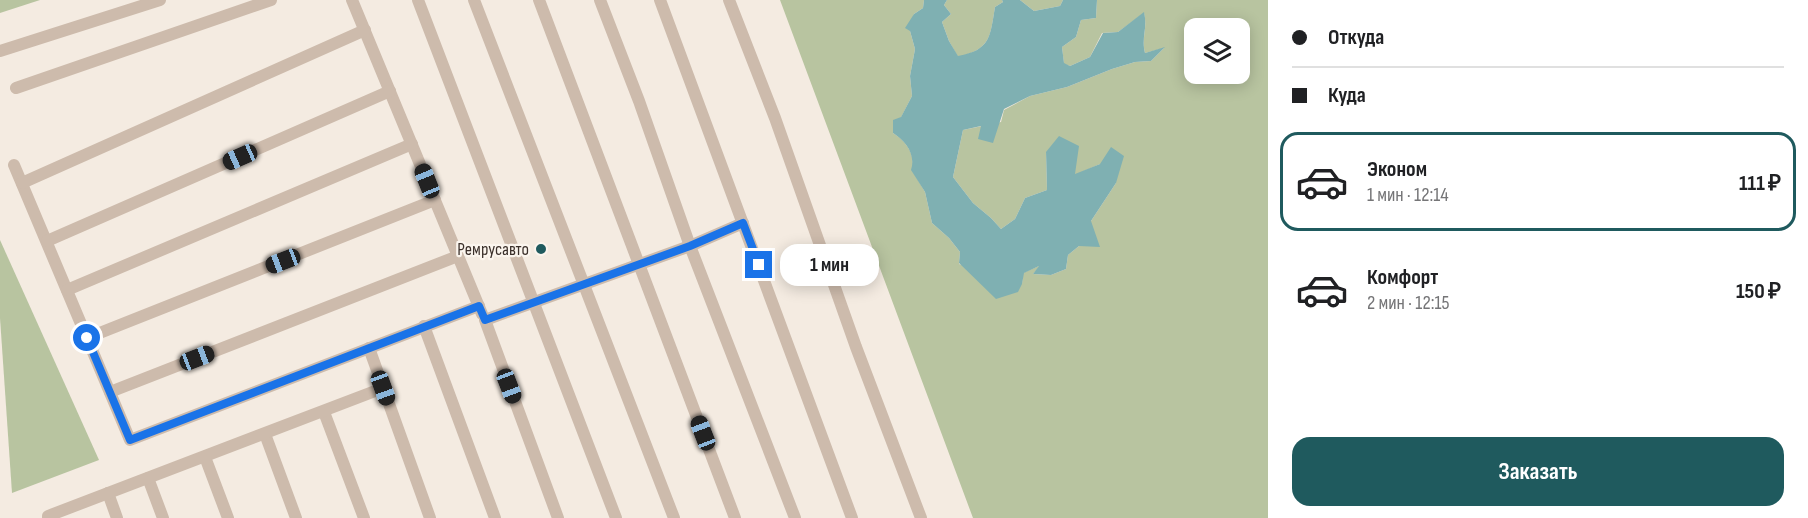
<!DOCTYPE html>
<html lang="ru">
<meta charset="utf-8">
<style>
body{margin:0;font-family:"Sofia Sans Condensed",sans-serif;background:#f6f6f6;color:#202124;height:100vh;display:flex;flex-direction:column;font-size:22px;white-space:nowrap}
*{box-sizing:border-box;margin:0}
p{font-size:20px;color:#757577}
.icon{flex:none;width:33px;height:33px;fill:none;stroke:currentColor;stroke-width:2;stroke-linecap:round;stroke-linejoin:round}
.map{position:relative;flex:1;overflow:hidden}
.drawer{display:flex;flex-direction:column;background:#fff;width:540px}
.drawer>*{flex:none}
.hud{display:grid;align-content:center;height:132px;padding:0 24px;background:#fff}
.buttons{position:absolute;left:1184px;top:18px;display:grid;gap:12px}
.buttons a{display:grid;place-items:center;width:66px;height:66px;border-radius:12px;background:#fff;box-shadow:0 3px 15px #0003;font-size:30px}
.end{position:absolute;width:27px;height:27px;margin:-14px;border:8px solid #1a73e8;background:#fff;box-shadow:0 0 0 3px #fff}
.from{border-radius:50%}
.bubble{position:absolute;height:42px;border-radius:18px;background:#fff;box-shadow:0 3px 15px #0003;font-size:20px;font-weight:700;line-height:42px;text-align:center}
.car{position:absolute;width:18px;height:36px;margin:-18px -9px;border-radius:8px;box-shadow:0 0 4px 2px #0007;background:linear-gradient(#222 24%,#8ab4d8 0 40%,#222 0 76%,#8ab4d8 0 86%,#222 0)}
.hud b{display:flex;align-items:center;gap:21px;height:57px;font-size:22px}
.hud b+b{border-top:2px solid #e0e0e0}
.hud i{width:15px;height:15px;background:#202124}
ul{padding:0;list-style:none}
li{display:flex;align-items:center;gap:18px;height:99px;margin:0 12px 9px;padding:0 12px;border:3px solid transparent;border-radius:18px}
li div{flex:1}
li b{display:block;font-size:22px}
li em{font-style:normal;font-weight:700}
li.current{border-color:#1f5a5e}
li>.icon{width:54px;height:54px;stroke-width:1.5}
.action{display:flex;gap:12px;margin-top:auto;padding:12px 24px}
.action a{flex:1;height:69px;border-radius:18px;background:#1f5a5e;color:#fff;font-size:24px;font-weight:700;line-height:69px;text-align:center}
main{display:flex;flex:1;min-height:0}
.map>svg:first-child{display:block}
.green{fill:#b8c4a0;fill-rule:evenodd}
.water{fill:#7fb0b2}
.lines{fill:none;stroke-linecap:round;stroke-linejoin:round}
.lane{stroke:#cdbbac;stroke-width:12}
.route{stroke:#1a73e8;stroke-width:8}
.poi-dot{fill:#1f5a5e;stroke:#fbf5ee;stroke-width:2}
.labels{text-anchor:middle;stroke-width:4.5;stroke-linejoin:round;paint-order:stroke}
.poi-label{font-size:18px;fill:#3b302b;stroke:#fbf5ee;text-anchor:end}
</style>
<main>
<div class="map">
<svg width="1268" height="518" viewBox="0 0 1268 518">
<rect width="100%" height="100%" fill="#f4ebe1"/>
<!-- green -->
<g class="green">
<polygon points="0,0 40,0 0,13"/>
<path d="M780 0H924L923 8 914 14 910 31 915 49 910 76 912 96 893 133C906 141 916 155 912 170L925 192 932 223 949 238 960 252 959 264 1022 284 1023 273 1041 265 1033 274 1051 275 1066 269 1068 255 1079 246 1091 221 1116 183 1100 164 1075 175 1046 152 1047 190 1025 198 1015 219 1001 229 991 218 973 203 953 177 963 130 1001 122 1004 110 1030 96 1067 87 1112 69 1135 62 1151 61 1164 48 1145 53C1141 37 1148 29 1144 13L1118 32 1102 33 1090 57 1070 66 1064 64 1062 47 1076 37 1081 20 1096 18 1097 0H1268V518H973ZM1194 28H1239V74H1194Z"/>
<path d="M947 0H1002L1003 2 995 7C990 37 991 49 958 57L949 41 942 22 951 14 944 5Z"/>
<polygon points="1020,0 1063,0 1060,6 1034,11"/>
<polygon points="0,240 99,460 12,493 0,318"/>
</g>
<!-- water -->
<path class="water" d="M924 0H947L944 5 951 14 942 22 949 41 958 56C991 50 990 36 995 7L1003 2 1002 0H1020L1034 11 1060 6 1063 0H1097L1096 18 1081 20 1076 37 1062 47 1064 63 1070 66 1090 57 1103 33 1118 32 1144 12C1148 29 1141 37 1145 53L1165 47 1151 61 1135 62 1112 69 1067 87 1030 96 1004 109 993 143 978 139 981 126 963 130 953 177 973 203 991 218 1001 229 1015 219 1025 198 1047 190 1046 152 1059 136 1079 146 1075 174 1100 164 1111 147 1124 156 1116 183 1091 221 1100 247 1079 246 1068 255 1066 269 1051 275 1033 274 1039 266 1024 273 1022 284 1018 292 996 299 959 263 960 252 949 238 932 223 925 192 911 170C916 155 906 141 893 133V120L901 117 912 96 910 76 915 49 910 31 905 28 914 14 923 8Z"/>
<g class="lines">
<!-- lane -->
<g class="lane">
<polyline points="352,0 482,314"/>
<polyline points="418,0 616,518"/>
<polyline points="474,0 674,518"/>
<polyline points="539,0 735,518"/>
<polyline points="600,0 639,101 690,246 795,518"/>
<polyline points="660,0 852,518"/>
<polyline points="729,0 775,118 856,347 921,518"/>
<polyline points="0,51 160,0"/>
<polyline points="16,88 271,0"/>
<polyline points="14,165 130,440 479,306"/>
<polyline points="22,183 365,30"/>
<polyline points="47,241 390,91"/>
<polyline points="67,290 412,144"/>
<polyline points="424,326 495,518"/>
<polyline points="87,338 435,200"/>
<polyline points="369,348 430,518"/>
<polyline points="110,392 458,256"/>
<polyline points="324,412 364,518"/>
<polyline points="265,434 296,518"/>
<polyline points="205,457 228,518"/>
<polyline points="148,478 163,518"/>
<polyline points="108,493 117,518"/>
<polyline points="48,518 48,516 383,388"/>
<polyline points="558,518 485,320 690,246 743,223"/>
</g>
</g>
<g class="lines">
<!-- route -->
<polyline class="route" points="87,338 130,440 479,306 485,320 690,246 743,223 759,265"/>
</g>
<!-- markers -->
<circle class="poi-dot" cx="541" cy="249" r="6"/>
<g class="labels">
<!-- poi labels -->
<g class="poi-label">
<text x="529" y="255">Ремрусавто</text>
</g>
</g>
</svg>
<div class="buttons">
<a><svg class="icon" aria-label="layers" viewBox="0 0 24 24"><path d="M12 4l9 5-9 5-9-5zM3 14l9 5 9-5"/></svg></a>
</div>
<i class="end from" style="left:87px;top:338px"></i>
<i class="end" style="left:759px;top:265px"></i>
<div class="bubble" style="left:780px;top:244px;width:99px">1 мин</div>
<i class="car" style="left:240px;top:157px;rotate:246deg"></i>
<i class="car" style="left:427px;top:181px;rotate:338deg"></i>
<i class="car" style="left:283px;top:261px;rotate:249deg"></i>
<i class="car" style="left:197px;top:358px;rotate:69deg"></i>
<i class="car" style="left:509px;top:386px;rotate:159deg"></i>
<i class="car" style="left:383px;top:388px;rotate:160deg"></i>
<i class="car" style="left:703px;top:433px;rotate:339deg"></i>
</div>
<section class="drawer">
<div class="hud">
<b><i class="from"></i>Откуда</b>
<b><i></i>Куда</b>
</div>
<ul>
<li class="current"><svg class="icon" aria-label="car" viewBox="0 0 24 24"><path d="M5 17H2v-5l4-1 3-4h7l3 4 3 1v5h-3M9 17h6M6 11h13"/><circle cx="7" cy="17" r="2"/><circle cx="17" cy="17" r="2"/></svg><div><b>Эконом</b><p>1 мин · 12:14</p></div><em>111 ₽</em></li>
<li><svg class="icon" aria-label="car" viewBox="0 0 24 24"><path d="M5 17H2v-5l4-1 3-4h7l3 4 3 1v5h-3M9 17h6M6 11h13"/><circle cx="7" cy="17" r="2"/><circle cx="17" cy="17" r="2"/></svg><div><b>Комфорт</b><p>2 мин · 12:15</p></div><em>150 ₽</em></li>
</ul>
<div class="action"><a>Заказать</a></div>
</section>
</main>
